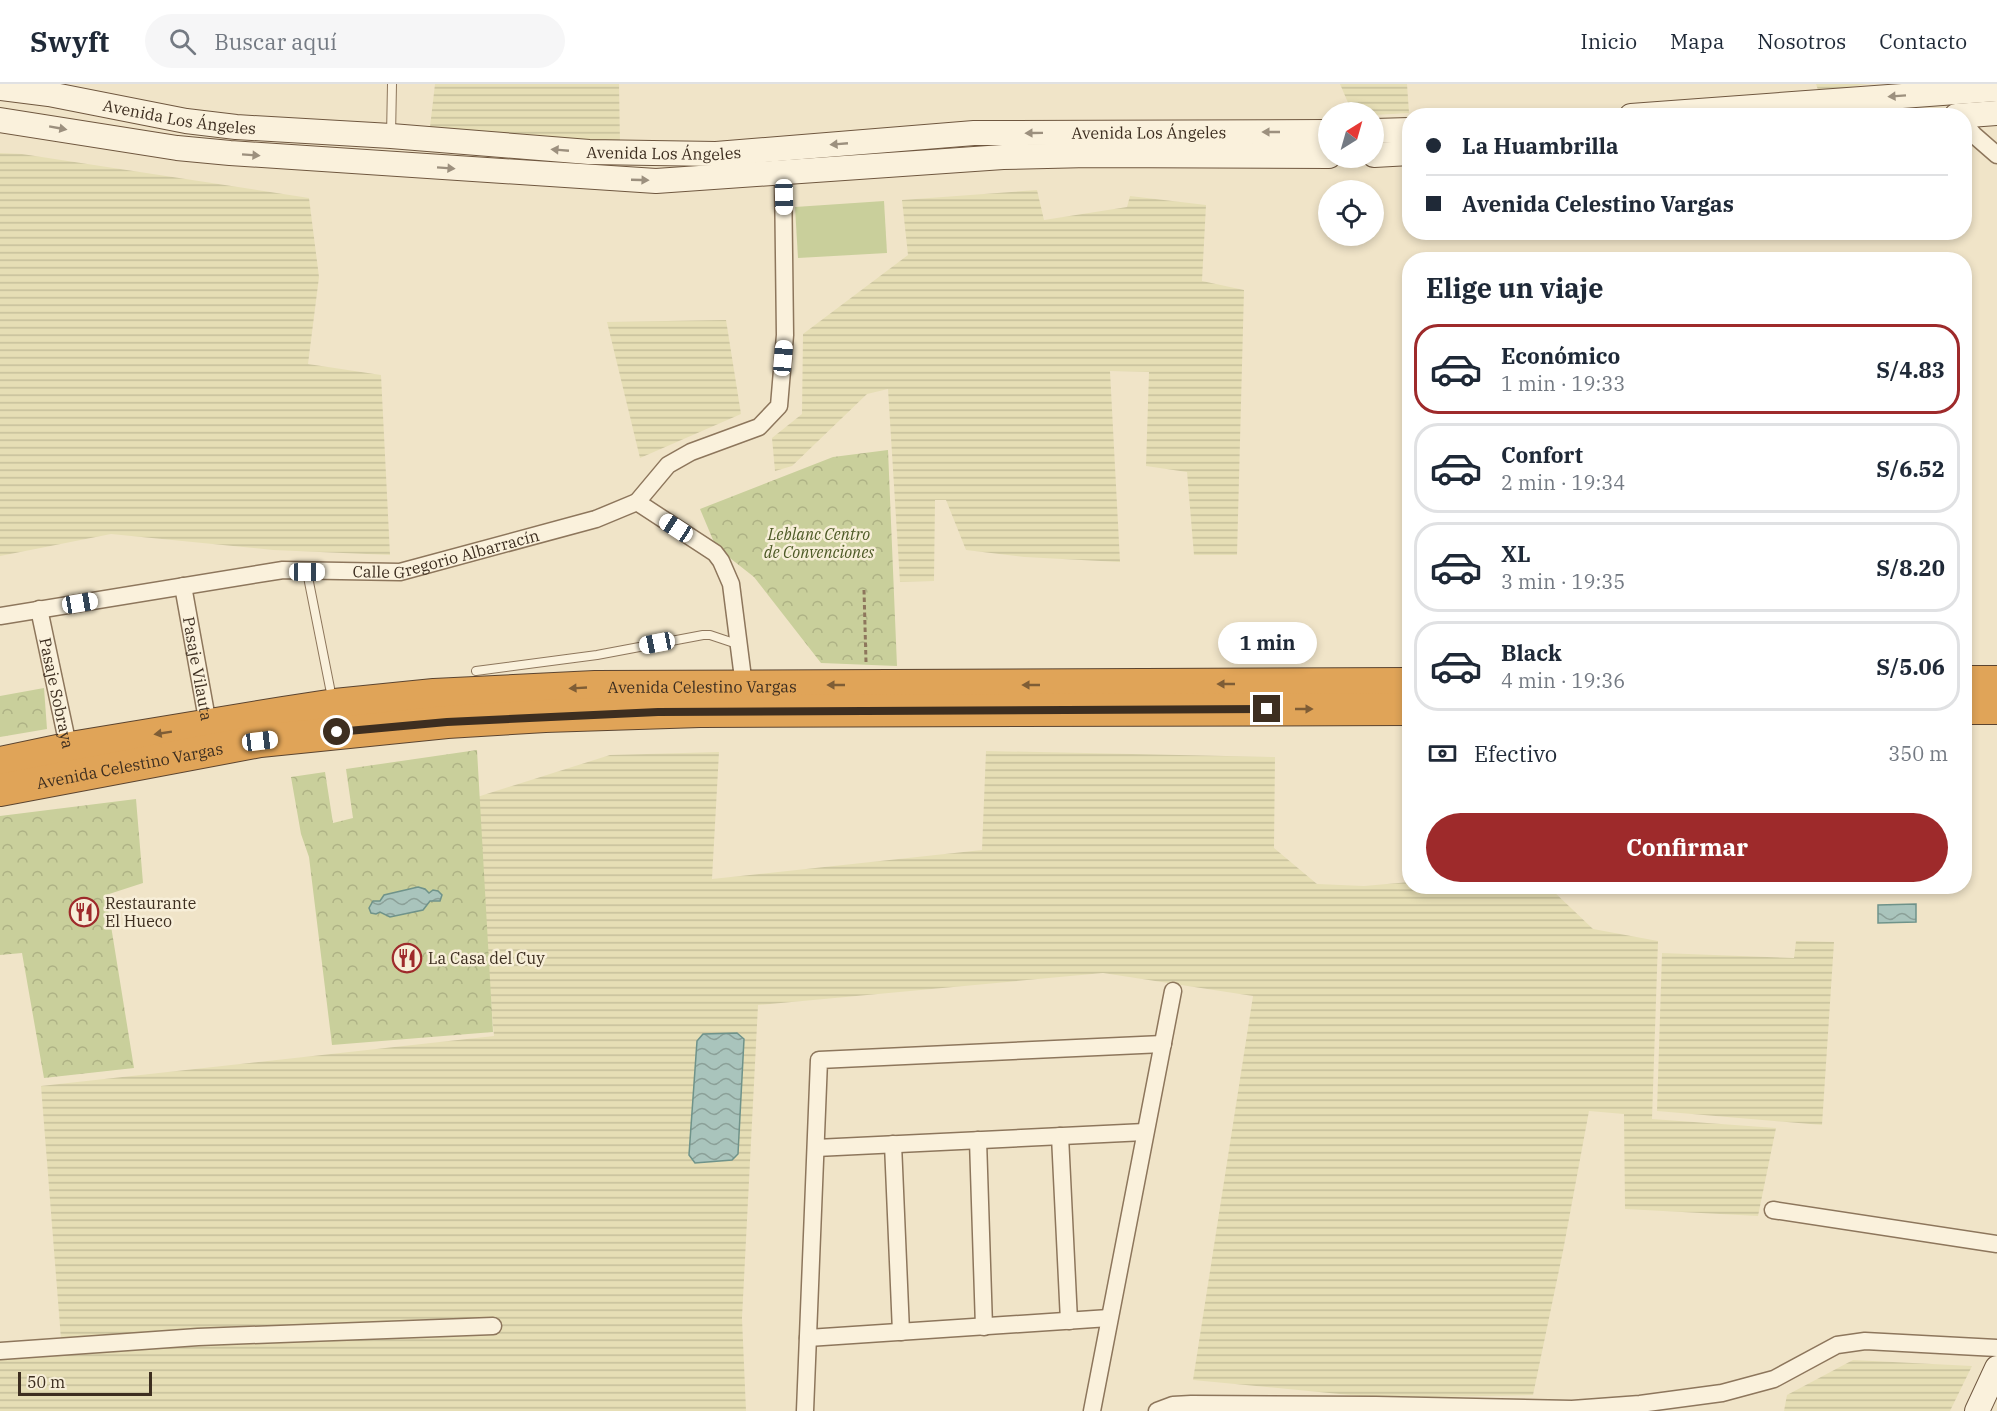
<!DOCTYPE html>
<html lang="es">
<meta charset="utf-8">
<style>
body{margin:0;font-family:"IBM Plex Serif",serif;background:#f6f6f7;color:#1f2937;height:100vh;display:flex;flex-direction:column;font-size:22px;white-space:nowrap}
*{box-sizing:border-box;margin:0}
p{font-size:20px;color:#747a83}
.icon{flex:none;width:33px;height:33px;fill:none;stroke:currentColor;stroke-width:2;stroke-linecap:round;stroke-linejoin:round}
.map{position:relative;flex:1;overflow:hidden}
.sheet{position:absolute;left:1402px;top:168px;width:570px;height:642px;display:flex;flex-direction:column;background:#fff;border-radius:24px;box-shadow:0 3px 9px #0003}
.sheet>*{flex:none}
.hud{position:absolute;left:1402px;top:24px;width:570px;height:132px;border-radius:24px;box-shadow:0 3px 9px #0003;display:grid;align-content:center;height:132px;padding:0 24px;background:#fff}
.needle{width:39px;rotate:37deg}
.buttons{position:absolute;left:1318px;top:18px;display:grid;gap:12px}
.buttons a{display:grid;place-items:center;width:66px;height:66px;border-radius:50%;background:#fff;box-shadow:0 3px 9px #0003;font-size:30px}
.scale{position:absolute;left:18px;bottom:15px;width:134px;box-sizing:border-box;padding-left:6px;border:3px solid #3d2e20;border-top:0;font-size:16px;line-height:21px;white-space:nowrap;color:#3d2e20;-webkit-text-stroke:4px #f7eed8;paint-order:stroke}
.end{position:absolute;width:27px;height:27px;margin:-14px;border:8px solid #3d2e20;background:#fff;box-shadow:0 0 0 3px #fff}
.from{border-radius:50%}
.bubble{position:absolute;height:42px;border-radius:21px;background:#fff;box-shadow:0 3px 9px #0003;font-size:20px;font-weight:800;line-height:42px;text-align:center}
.car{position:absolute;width:18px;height:36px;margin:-18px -9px;border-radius:8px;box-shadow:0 0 4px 2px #0007;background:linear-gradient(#fff 24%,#345 0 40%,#fff 0 76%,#345 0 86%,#fff 0)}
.hud b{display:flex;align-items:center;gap:21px;height:57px;font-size:22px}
.hud b+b{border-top:2px solid #e0e1e3}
.hud i{width:15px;height:15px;background:#1f2937}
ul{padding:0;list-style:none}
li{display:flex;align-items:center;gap:18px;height:90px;margin:0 12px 9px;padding:0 12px;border:3px solid #e0e1e3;border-radius:24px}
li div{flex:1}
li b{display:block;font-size:22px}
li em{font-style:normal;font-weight:800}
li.selected{border-color:#9e2a2b}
li>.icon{width:54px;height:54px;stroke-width:1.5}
h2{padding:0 24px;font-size:27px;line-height:72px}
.pay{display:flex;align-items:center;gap:15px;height:66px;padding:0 24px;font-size:22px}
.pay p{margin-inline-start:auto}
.primary-button{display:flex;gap:12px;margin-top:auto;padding:12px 24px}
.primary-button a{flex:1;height:69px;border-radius:36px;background:#9e2a2b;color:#fff;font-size:24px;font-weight:800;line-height:69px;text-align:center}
header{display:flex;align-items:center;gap:36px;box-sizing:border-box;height:84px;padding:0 30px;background:#fff;border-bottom:2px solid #e0e1e3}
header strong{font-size:28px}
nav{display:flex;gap:33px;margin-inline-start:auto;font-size:21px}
.search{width:420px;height:54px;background:#f6f6f7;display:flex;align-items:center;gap:15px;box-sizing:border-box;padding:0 21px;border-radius:33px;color:#747a83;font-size:22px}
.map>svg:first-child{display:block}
.farmland{fill:url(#farmland-rules)}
.park{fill:url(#park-crowns)}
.garden{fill:#c9cf9b}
.water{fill:url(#water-waves);stroke:#6f938a;stroke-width:1.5}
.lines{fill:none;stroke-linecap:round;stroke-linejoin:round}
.lane-casing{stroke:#8d765c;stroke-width:10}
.street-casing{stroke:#8d765c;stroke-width:19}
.secondary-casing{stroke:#6f573f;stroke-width:26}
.highway-casing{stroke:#5b4430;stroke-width:34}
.path{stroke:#8d765c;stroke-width:3;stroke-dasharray:4.5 3;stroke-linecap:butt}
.lane{stroke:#faf1dc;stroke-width:8}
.street{stroke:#faf1dc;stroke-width:16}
.secondary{stroke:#faf1dc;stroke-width:24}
.highway{stroke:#e0a458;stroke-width:32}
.oneway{fill:#9c907e}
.oneway2{fill:#7e5d36}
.route{stroke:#3d2e20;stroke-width:8}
.labels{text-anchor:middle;stroke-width:5;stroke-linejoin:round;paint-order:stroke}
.street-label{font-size:16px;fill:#3d2e20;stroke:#f7eed8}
.park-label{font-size:16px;font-style:italic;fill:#4d5a26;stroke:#f7eed8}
.poi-label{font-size:16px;fill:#3d2e20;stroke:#f7eed8;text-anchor:start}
</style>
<header>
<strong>Swyft</strong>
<div class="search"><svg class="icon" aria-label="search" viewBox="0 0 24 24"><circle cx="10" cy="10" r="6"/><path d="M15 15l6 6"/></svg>Buscar aquí</div>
<nav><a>Inicio</a><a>Mapa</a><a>Nosotros</a><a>Contacto</a></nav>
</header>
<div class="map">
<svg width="1997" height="1327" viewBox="0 0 1997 1327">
<defs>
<pattern id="farmland-rules" width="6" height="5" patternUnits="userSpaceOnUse" patternTransform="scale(1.5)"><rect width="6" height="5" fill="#e6deb5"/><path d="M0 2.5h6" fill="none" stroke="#c6bf9b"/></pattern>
<pattern id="park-crowns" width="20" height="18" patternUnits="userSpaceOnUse" patternTransform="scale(1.5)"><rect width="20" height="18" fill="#c9cf9b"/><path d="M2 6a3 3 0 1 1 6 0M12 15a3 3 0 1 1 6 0" fill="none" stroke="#aeb285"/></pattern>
<pattern id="water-waves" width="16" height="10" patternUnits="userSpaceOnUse" patternTransform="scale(1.5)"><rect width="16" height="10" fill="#a9c4bc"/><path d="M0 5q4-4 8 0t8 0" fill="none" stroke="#8ba098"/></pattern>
</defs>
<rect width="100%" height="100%" fill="#f0e4c8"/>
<!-- farmland -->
<g class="farmland">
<polygon points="435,0 619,0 620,60 430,43"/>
<polygon points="1340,0 1407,0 1409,29 1374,31 1374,28 1352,28"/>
<polygon points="1816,0 1867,0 1819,9"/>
<polygon points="0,69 22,70 309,114 319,193 308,280 381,291 390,471 273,466 111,450 0,472"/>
<polygon points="1037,106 1044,136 1127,123 1130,112 1206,121 1202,197 1244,206 1237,471 1194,471 1187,388 1146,382 1149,288 1110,287 1120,478 1024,473 966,466 946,416 935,416 934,497 900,498 888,305 867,310 792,382 775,387 772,354 802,330 803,250 908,171 902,116"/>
<polygon points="726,236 741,330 640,374 607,238"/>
<polygon points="986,667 1275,673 1274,764 1317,800 1364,802 1410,798 1410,802 1522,802 1551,805 1593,845 1658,857 1652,1035 1776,1044 1758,1132 1625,1125 1624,1030 1589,1027 1563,1167 1533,1311 1381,1314 1193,1296 1253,912 1103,889 758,921 742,1234 746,1327 0,1327 0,1260 61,1255 41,1002 494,952 474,714 610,671 719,668 712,795 982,766"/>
<polygon points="1796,857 1834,858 1822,1041 1657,1027 1662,869 1794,874"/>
<polygon points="1853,1276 1972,1282 1950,1327 1784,1327 1787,1311"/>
</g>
<!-- park -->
<g class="park">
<polygon points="888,366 897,582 821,579 754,493 716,463 700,425 833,373"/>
<polygon points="44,604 47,645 0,653 0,612"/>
<polygon points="477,666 493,948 332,961 309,773 301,750 291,693 325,688 333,739 353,734 346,685"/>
<polygon points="136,715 143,799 106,811 134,984 44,994 22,869 0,871 0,732"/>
</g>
<!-- garden -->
<polygon class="garden" points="884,117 887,169 798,174 795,123"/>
<!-- water -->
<g class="water">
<polygon points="418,803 425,805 429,809 433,806 438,807 442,811 440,817 430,817 423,826 390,833 380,828 376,830 371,829 369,824 373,817 380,817 384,811"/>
<polygon points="1916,820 1916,838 1878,839 1878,821"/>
<polygon points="737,949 744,955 738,1070 732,1076 695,1079 689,1071 697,957 703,950"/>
</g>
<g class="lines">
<!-- lane casing -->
<g class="lane-casing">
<g id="lane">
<polyline points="391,52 392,0"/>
<polyline points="307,488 330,604"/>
<polyline points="476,587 597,571 703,551 710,551 737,560"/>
</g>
</g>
<!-- street casing -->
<g class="street-casing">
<g id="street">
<polyline points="1965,40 1974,51 1997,71"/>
<polyline points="637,418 668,381 691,368 759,343 779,322 785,251 783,90"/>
<polyline points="637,418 715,469 721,477 731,500 744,602"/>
<path id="s1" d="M183 502 209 646"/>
<path id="s2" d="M39 525 70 671"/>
<path id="s3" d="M0 532 283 486 400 488 596 435 637 418"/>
<polyline points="1060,1052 1069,1237"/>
<polyline points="978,1056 984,1243"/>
<polyline points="893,1060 901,1248"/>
<polyline points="816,1064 1145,1048"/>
<polyline points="1773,1126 1997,1160"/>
<polyline points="808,1254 1109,1234"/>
<polyline points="0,1267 198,1253 493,1242"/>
<polyline points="805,1327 819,976 1163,960"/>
<polyline points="1092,1327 1173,907"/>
<polyline points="1157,1327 1173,1321 1191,1320 1376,1321 1572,1325 1640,1320 1722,1309 1774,1295 1837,1261 1865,1257 1997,1264"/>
</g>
</g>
<!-- secondary casing -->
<g class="secondary-casing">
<g id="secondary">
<path id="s4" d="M0 4 49 10 186 37 236 43 391 52 589 68 716 70 974 49 1329 48"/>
<polyline points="1631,32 1997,5"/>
<polyline points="1956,32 1997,29"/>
<polyline points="0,36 177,64 230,69 656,97 1003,73 1089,71 1329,72"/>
<polyline points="1374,47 1410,46"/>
<polyline points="1374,71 1410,69"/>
<polyline points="1977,1327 1997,1284"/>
</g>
</g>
<!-- highway casing -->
<g class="highway-casing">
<g id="highway">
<polyline points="1965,598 1997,598"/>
<polyline points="1965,624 1997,624"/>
<path id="s5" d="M0 679 77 663 283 629 335 621 434 611 595 603 1410 600"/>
<path id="s6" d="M0 706 260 657 447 638 545 632 700 627 1410 625"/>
</g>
</g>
<!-- path -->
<polyline class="path" points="864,506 866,578"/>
<!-- lane -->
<use href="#lane" class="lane"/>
<!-- street -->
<use href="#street" class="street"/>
<!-- secondary -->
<use href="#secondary" class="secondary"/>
<!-- highway -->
<use href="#highway" class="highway"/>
</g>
<!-- one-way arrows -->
<defs><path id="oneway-solid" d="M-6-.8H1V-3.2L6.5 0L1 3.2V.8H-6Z" transform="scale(1.5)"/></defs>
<g class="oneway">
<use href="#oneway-solid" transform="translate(1897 12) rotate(176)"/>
<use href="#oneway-solid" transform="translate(58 44) rotate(10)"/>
<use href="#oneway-solid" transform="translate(1271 48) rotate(-180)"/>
<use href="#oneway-solid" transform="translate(1034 49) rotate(179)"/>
<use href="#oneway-solid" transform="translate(839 60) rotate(175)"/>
<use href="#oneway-solid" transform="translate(560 66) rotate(-175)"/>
<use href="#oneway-solid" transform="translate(251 71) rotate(4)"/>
<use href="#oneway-solid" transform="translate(446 84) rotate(4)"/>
<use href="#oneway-solid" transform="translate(640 96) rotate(2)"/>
</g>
<g class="oneway2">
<use href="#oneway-solid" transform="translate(1226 600) rotate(-180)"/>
<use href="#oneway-solid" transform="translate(836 601) rotate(180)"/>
<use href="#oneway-solid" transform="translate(1031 601) rotate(180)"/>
<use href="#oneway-solid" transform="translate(578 604) rotate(177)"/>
<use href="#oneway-solid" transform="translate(1304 625)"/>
<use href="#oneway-solid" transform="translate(163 649) rotate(171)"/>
</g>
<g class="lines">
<!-- route -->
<polyline class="route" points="337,648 447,638 658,628 1267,625"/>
</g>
<!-- icons -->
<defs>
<g id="restaurant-ring" transform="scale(1.5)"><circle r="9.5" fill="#f7eed8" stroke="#9e2a2b" stroke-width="1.5"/><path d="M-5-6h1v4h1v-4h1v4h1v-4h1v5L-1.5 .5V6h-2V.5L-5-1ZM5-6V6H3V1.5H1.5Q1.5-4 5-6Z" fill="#9e2a2b"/></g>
</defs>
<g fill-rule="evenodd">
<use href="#restaurant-ring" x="84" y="828"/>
<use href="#restaurant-ring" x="407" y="874"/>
</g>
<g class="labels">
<!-- street labels -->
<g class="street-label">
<text dy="6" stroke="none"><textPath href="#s4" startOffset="182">Avenida Los Ángeles</textPath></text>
<text dy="6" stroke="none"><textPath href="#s4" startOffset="1154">Avenida Los Ángeles</textPath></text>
<text dy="6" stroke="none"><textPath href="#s4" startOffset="668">Avenida Los Ángeles</textPath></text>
<text dy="6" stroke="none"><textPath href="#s3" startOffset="452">Calle Gregorio Albarracín</textPath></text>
<text dy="6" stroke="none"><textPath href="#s1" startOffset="84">Pasaje Vilauta</textPath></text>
<text dy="6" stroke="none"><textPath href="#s5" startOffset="708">Avenida Celestino Vargas</textPath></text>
<text dy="6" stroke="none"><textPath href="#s2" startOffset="86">Pasaje Sobraya</textPath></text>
<text dy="6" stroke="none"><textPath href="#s6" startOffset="132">Avenida Celestino Vargas</textPath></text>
</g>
<!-- park labels -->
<g class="park-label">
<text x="819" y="456">Leblanc Centro<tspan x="819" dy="18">de Convenciones</tspan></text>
</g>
<!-- poi labels -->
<g class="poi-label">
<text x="105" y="825">Restaurante<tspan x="105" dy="18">El Hueco</tspan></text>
<text x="428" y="880">La Casa del Cuy</text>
</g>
</g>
</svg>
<div class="buttons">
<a><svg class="needle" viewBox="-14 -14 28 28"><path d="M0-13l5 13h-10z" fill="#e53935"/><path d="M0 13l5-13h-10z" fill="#747a83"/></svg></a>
<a><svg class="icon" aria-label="locate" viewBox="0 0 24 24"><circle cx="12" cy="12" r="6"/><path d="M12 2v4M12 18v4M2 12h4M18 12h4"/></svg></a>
</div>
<div class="scale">50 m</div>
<i class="end from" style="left:337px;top:648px"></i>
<i class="end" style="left:1267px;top:625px"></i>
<div class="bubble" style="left:1218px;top:538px;width:99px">1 min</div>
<i class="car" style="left:784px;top:113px;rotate:179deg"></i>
<i class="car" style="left:783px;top:274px;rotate:5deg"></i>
<i class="car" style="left:676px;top:444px;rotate:303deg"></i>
<i class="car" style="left:307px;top:488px;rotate:90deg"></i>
<i class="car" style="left:80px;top:519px;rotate:81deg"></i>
<i class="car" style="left:657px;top:559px;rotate:259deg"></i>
<i class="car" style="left:260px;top:657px;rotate:83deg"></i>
<div class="hud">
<b><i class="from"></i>La Huambrilla</b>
<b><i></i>Avenida Celestino Vargas</b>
</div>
<section class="sheet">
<h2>Elige un viaje</h2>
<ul>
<li class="selected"><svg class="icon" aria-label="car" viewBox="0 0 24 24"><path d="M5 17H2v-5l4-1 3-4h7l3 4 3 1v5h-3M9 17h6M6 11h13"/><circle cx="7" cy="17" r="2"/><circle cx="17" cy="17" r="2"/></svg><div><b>Económico</b><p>1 min · 19:33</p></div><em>S/4.83</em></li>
<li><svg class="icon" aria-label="car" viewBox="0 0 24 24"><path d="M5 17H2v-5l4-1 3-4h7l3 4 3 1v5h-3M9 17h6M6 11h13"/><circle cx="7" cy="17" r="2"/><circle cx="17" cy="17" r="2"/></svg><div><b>Confort</b><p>2 min · 19:34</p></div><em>S/6.52</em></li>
<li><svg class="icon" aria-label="car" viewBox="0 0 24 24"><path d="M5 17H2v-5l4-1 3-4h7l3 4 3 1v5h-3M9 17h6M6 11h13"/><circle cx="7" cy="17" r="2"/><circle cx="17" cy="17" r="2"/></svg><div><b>XL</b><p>3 min · 19:35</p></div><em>S/8.20</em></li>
<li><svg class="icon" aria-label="car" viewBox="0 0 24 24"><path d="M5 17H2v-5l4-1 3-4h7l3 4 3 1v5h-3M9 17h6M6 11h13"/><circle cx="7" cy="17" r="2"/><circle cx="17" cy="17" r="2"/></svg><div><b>Black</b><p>4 min · 19:36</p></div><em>S/5.06</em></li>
</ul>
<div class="pay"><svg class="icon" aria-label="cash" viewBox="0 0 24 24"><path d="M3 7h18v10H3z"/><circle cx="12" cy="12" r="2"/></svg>Efectivo<p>350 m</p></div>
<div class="primary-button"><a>Confirmar</a></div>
</section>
</div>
